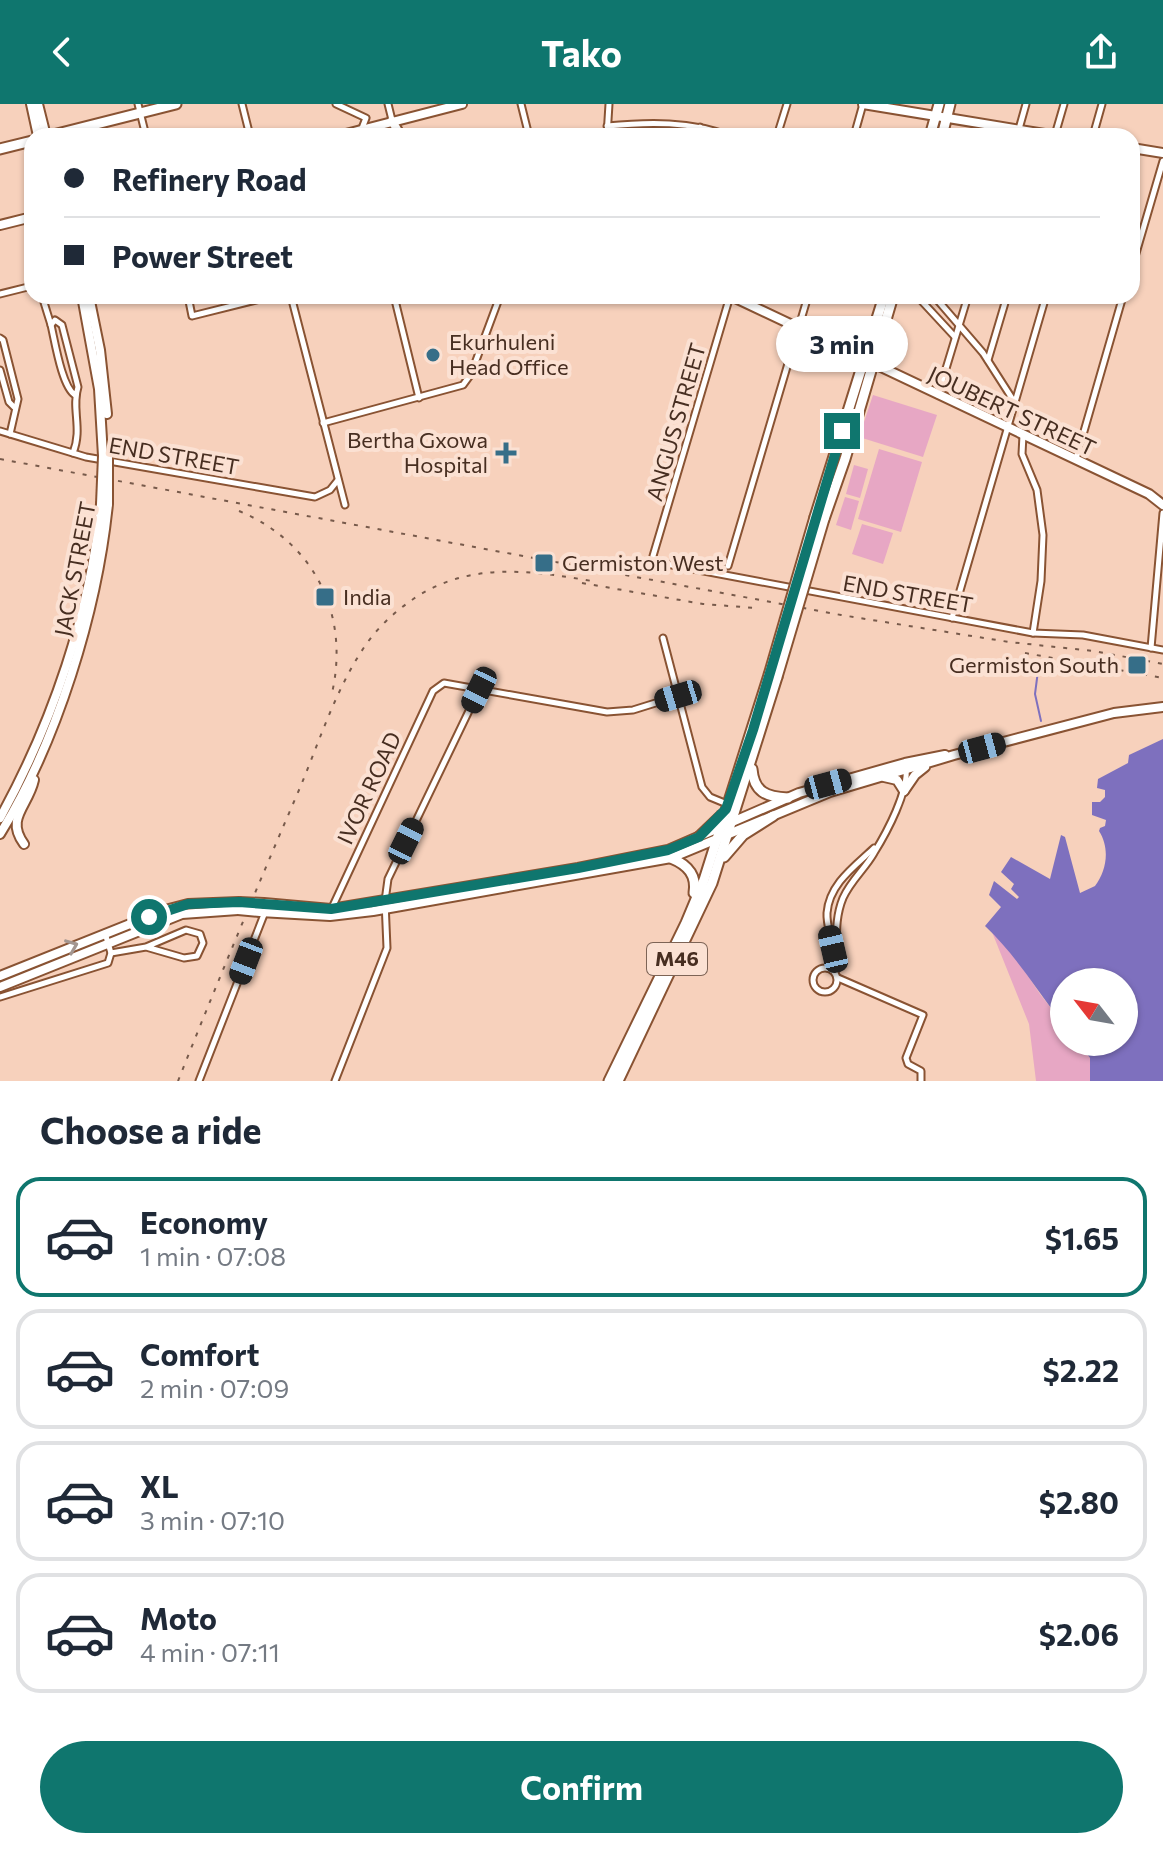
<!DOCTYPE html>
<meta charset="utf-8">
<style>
body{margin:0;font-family:Commissioner,sans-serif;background:#f2f2f3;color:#1f2937;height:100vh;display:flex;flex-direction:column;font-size:30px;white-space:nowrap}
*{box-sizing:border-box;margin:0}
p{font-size:26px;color:#747a83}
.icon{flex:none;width:44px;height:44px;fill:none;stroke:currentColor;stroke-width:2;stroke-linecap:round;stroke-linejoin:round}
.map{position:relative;height:977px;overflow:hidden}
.details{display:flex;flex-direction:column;background:#fff;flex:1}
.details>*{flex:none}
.guide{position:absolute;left:24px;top:24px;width:1116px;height:176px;border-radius:24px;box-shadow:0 2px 6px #0004;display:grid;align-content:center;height:176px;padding:0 40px;background:#fff}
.needle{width:52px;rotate:301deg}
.controls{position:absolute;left:1050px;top:864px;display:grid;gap:16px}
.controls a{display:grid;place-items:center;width:88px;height:88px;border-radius:50%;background:#fff;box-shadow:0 2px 6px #0004;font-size:40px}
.end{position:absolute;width:36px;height:36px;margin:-18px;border:10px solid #0f766e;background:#fff;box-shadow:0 0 0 4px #fff}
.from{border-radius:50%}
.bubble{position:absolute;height:56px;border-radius:28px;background:#fff;box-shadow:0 2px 6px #0004;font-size:26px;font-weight:700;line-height:56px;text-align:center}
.car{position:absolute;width:24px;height:48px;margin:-24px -12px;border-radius:10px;box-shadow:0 0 6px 2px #0007;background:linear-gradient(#222 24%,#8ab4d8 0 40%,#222 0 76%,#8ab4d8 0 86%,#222 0)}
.guide b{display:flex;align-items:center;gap:28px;height:76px;font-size:30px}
.guide b+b{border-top:2px solid #e0e1e3}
.guide i{width:20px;height:20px;background:#1f2937}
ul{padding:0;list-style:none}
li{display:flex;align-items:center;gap:24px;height:120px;margin:0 16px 12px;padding:0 24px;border:4px solid #e0e1e3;border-radius:24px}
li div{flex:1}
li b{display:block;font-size:30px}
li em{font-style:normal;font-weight:700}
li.on{border-color:#0f766e}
li>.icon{width:72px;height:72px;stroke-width:1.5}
h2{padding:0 40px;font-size:36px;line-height:96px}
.button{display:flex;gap:16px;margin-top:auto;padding:16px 40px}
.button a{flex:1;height:92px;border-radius:48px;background:#0f766e;color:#fff;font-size:32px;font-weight:700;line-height:92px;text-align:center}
header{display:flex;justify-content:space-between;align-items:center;height:104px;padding:0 40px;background:#0f766e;color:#fff;font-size:36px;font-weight:700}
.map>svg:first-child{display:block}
.green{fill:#e7a7c4}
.water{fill:#7e70be}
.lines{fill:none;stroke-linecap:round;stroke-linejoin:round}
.stream{stroke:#7e70be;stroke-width:2}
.street-casing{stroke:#895333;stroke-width:9}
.secondary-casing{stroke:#895333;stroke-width:12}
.primary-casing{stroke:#895333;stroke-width:13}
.street{stroke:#fff;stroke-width:5}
.secondary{stroke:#fff;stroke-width:8}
.primary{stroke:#fff;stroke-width:9}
.rail{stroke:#775a4b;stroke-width:2;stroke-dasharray:4 8;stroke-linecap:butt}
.secondary-bridge-casing{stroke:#895333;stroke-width:12;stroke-linecap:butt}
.primary-bridge-casing{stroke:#895333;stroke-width:13;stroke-linecap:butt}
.secondary-bridge{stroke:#fff;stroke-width:8}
.primary-bridge{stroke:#fff;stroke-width:9}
.oneway{stroke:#a39690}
.route{stroke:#0f766e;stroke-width:10}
.poi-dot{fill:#366e88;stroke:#fbe1d3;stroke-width:3}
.labels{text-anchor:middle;stroke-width:8;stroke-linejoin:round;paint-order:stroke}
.shield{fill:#fbe1d3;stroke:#7d6456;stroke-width:2}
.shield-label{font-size:20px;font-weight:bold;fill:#472e21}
.poi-label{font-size:22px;fill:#472e21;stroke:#fbe1d3;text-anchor:start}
.street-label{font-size:22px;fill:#472e21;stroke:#fbe1d3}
</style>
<header><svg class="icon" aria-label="back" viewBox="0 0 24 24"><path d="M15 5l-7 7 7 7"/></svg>Tako<svg class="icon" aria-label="share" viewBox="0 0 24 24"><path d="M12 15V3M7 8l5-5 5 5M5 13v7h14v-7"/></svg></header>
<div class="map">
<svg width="1163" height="977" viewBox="0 0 1163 977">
<rect width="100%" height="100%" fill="#f7d1bc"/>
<!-- green -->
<g class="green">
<polygon points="873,291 937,311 923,353 859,333"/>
<polygon points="879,345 922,358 901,428 858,415"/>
<polygon points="854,361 868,365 860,394 846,390"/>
<polygon points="845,393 859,397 851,426 836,421"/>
<polygon points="862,420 893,429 883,460 852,450"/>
<polygon points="992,828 1016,854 1040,890 1064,921 1064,938 1078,938 1090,954 1090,977 1036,977 1029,920"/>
</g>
<!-- water -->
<path class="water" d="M1163 635V977H1090V954L1078 938H1124V878H1064V921C1037 887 1016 851 985 822L1001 803 989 791 994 777 1017 795 1019 793 1011 785 1014 780 1001 768 1011 753 1050 775 1061 731 1065 733 1080 789 1095 782C1107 766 1110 744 1099 727L1100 724 1105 722 1106 716 1092 711V698H1100L1105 693V686L1097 684 1098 675 1128 659 1129 651Z"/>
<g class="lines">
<!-- stream -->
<polyline class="stream" points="1039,559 1035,590 1041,617"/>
<!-- street casing -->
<g class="street-casing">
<g id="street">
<polyline points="138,0 146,32"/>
<polyline points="242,0 250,32"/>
<polyline points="336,0 366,14 359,32"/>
<polyline points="388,0 392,16"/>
<polyline points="521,0 529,32"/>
<path d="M607 22C648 18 691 17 730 32"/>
<polyline points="1055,31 1064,0"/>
<polyline points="607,32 609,0"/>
<polyline points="637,32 659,32"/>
<polyline points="697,32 700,23"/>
<polyline points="777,32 787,0"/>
<polyline points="854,32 863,0"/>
<polyline points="1017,32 1026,0"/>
<polyline points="1093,32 1102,0"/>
<polyline points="1132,163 1163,57"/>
<polyline points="0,190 32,182"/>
<polyline points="42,192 51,221"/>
<polyline points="188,192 192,212 272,192"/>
<polyline points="291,192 345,401"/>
<polyline points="394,192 419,294"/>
<polyline points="730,192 653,452 656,458 1033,529 1083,531 1163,546"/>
<polyline points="917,192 955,233"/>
<polyline points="934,192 983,249 1015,299"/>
<polyline points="0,234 3,236 18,295 10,330"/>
<polyline points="988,256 1007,192"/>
<polyline points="0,266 9,298 14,303"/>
<polyline points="938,291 968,192"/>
<polyline points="323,319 463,281 471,270 500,192"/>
<polyline points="0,327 86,353 315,393 330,386 338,376"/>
<polyline points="1023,331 1022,350 1037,386 1043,431 1041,477 1033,529"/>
<path d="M73 349C83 324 71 305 78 283L62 221 55 216 51 221C55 238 62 283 75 291"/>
<polyline points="1076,355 1123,192"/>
<polyline points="728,462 808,192"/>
<polyline points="952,514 1046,192"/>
<polyline points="663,534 702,683 710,693 727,700"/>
<polyline points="1151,544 1163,409"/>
<polyline points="331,806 433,587 444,579 607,608 633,606 678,592"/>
<polyline points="111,849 146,843 186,826 200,830 203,839 197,852 184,854 146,843"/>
<circle cx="825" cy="876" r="12"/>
<path d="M828 864C839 846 826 828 827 809 829 780 855 762 874 744"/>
<path d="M835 868C838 843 833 818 843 794 851 776 865 765 874 749 887 728 909 687 906 663"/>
<polyline points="838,874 923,911 906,954 908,960 921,967 921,977"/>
<polyline points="0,893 108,859 111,849 105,829"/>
<polyline points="199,977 265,808"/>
<polyline points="335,977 387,844 385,797 388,775 479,586"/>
</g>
</g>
<!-- secondary casing -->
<g class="secondary-casing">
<g id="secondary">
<polyline points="31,0 38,32"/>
<polyline points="38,0 46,32"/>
<polyline points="863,0 1057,32"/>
<polyline points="392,17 401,32"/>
<polyline points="338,32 462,0"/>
<polyline points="1132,44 1163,49"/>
<polyline points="0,121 32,113"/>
<polyline points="82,192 99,285 103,352"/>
<polyline points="89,192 100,246 107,310"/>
<polyline points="731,192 1149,390 1163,401"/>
<polyline points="884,673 897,676 904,687"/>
<polyline points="904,687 915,671 925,663"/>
<path d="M0 714C52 620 91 507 101 400"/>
<path d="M0 730C57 638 97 508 108 400"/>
<path d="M24 740C5 714 28 703 34 676"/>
<polyline points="264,799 331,805 578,764 668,746 799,689 905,659 945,651"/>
<polyline points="260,808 330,812 373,807 671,754 830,688 954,651 1114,609 1163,603"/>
<polyline points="0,872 165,806 188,800 239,798"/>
<polyline points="0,883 182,810 238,806"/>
</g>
</g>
<!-- primary casing -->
<g class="primary-casing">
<g id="primary">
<polyline points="49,32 176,0"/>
<polyline points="930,32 939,0"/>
<polyline points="942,32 950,0"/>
<polyline points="0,45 32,37"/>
<polyline points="815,413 884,192"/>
<polyline points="824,415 845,355 893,192"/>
<path d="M752 665C754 688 766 693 788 694"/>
<polyline points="699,733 722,711"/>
<polyline points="724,753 743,731 773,712"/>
<path d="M671 754C688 761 697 771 694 789"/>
<polyline points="609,977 686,819 704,776 769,571"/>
<polyline points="618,977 712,779 777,573"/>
</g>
</g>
<!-- street -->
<use href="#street" class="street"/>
<!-- secondary -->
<use href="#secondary" class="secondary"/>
<!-- primary -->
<use href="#primary" class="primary"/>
<!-- rail -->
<g class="rail">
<polyline points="0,355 841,511 1009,538 1094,547 1163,560"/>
<path d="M239 407C314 438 350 510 332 589"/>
<polyline points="582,479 703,500 756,504"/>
<polyline points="1025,549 1163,574"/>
<path d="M178 977C217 879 257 783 299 686 318 641 334 590 361 548 376 524 397 505 421 490 476 458 533 467 592 477"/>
</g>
<!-- secondary-bridge casing -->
<g class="secondary-bridge-casing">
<g id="secondary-bridge">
<polyline points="101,400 103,352"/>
<polyline points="108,400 108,352"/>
<polyline points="239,798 264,799"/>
<polyline points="238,806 260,808"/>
</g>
</g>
<!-- primary-bridge casing -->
<g class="primary-bridge-casing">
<g id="primary-bridge">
<polyline points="769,571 815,413"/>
<polyline points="777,573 824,415"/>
</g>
</g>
<!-- secondary-bridge -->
<use href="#secondary-bridge" class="secondary-bridge"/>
<!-- primary-bridge -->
<use href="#primary-bridge" class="primary-bridge"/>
</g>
<!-- one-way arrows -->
<defs><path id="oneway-chevron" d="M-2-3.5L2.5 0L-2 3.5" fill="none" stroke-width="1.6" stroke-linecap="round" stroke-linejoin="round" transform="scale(2)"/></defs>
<use class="oneway" href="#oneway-chevron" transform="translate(72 842) rotate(-22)"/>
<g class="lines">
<!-- route -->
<polyline class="route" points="149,813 188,800 239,798 331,805 578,764 668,746 699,733 726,705 753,626 842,327"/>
</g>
<!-- markers -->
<g class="poi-dot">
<circle cx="433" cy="251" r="8"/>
<path d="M502 337h8v8h8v8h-8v8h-8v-8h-8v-8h8z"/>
<rect x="534" y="449" width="20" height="20" rx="4"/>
<rect x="315" y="483" width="20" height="20" rx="4"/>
<rect x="1127" y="551" width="20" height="20" rx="4"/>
</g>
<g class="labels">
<!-- shield labels -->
<rect class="shield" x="647" y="839" width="60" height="32" rx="6"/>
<g class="shield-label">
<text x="677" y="862">M46</text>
</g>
<!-- poi labels -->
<g class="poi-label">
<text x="449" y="246">Ekurhuleni<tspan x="449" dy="25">Head Office</tspan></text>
<text x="488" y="344" text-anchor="end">Bertha Gxowa<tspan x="488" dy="25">Hospital</tspan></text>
<text x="562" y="467">Germiston West</text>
<text x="343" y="501">India</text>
<text x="1119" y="569" text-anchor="end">Germiston South</text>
</g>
<!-- street labels -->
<g class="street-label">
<text transform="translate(1012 307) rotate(25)" y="8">JOUBERT STREET</text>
<text transform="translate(676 318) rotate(-74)" y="8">ANGUS STREET</text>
<text transform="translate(174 352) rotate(10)" y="8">END STREET</text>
<text transform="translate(75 465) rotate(-79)" y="8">JACK STREET</text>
<text transform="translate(908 490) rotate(10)" y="8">END STREET</text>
<text transform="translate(369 684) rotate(-65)" y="8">IVOR ROAD</text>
</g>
</g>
</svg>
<div class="controls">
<a><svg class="needle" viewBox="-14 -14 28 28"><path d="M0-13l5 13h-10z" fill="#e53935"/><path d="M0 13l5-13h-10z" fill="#747a83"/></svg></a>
</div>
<i class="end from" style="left:149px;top:813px"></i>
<i class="end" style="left:842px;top:327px"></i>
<div class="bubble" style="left:776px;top:212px;width:132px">3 min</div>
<i class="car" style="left:479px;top:586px;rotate:206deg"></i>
<i class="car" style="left:678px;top:592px;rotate:253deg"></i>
<i class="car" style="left:982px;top:644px;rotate:75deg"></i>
<i class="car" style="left:828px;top:680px;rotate:75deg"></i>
<i class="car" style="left:406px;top:737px;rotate:26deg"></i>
<i class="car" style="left:833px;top:845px;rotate:347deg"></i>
<i class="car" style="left:246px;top:857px;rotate:201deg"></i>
<div class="guide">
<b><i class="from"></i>Refinery Road</b>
<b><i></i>Power Street</b>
</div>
</div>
<section class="details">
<h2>Choose a ride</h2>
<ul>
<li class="on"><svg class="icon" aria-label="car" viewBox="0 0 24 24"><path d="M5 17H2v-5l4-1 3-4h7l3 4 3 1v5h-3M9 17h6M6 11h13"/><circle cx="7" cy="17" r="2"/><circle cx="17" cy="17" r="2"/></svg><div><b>Economy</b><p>1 min · 07:08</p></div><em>$1.65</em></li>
<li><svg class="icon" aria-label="car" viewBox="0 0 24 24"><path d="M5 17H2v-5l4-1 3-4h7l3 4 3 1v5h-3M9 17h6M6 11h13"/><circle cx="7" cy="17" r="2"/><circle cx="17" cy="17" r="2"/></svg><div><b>Comfort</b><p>2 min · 07:09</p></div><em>$2.22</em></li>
<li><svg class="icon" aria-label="car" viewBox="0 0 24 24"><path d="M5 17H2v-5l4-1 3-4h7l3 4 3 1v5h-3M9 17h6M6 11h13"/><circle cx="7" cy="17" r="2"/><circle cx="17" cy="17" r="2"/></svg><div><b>XL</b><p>3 min · 07:10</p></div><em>$2.80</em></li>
<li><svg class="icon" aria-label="car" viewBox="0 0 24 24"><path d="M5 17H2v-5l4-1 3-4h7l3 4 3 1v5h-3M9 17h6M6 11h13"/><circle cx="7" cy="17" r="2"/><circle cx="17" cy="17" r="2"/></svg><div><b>Moto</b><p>4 min · 07:11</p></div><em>$2.06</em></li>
</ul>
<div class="button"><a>Confirm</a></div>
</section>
